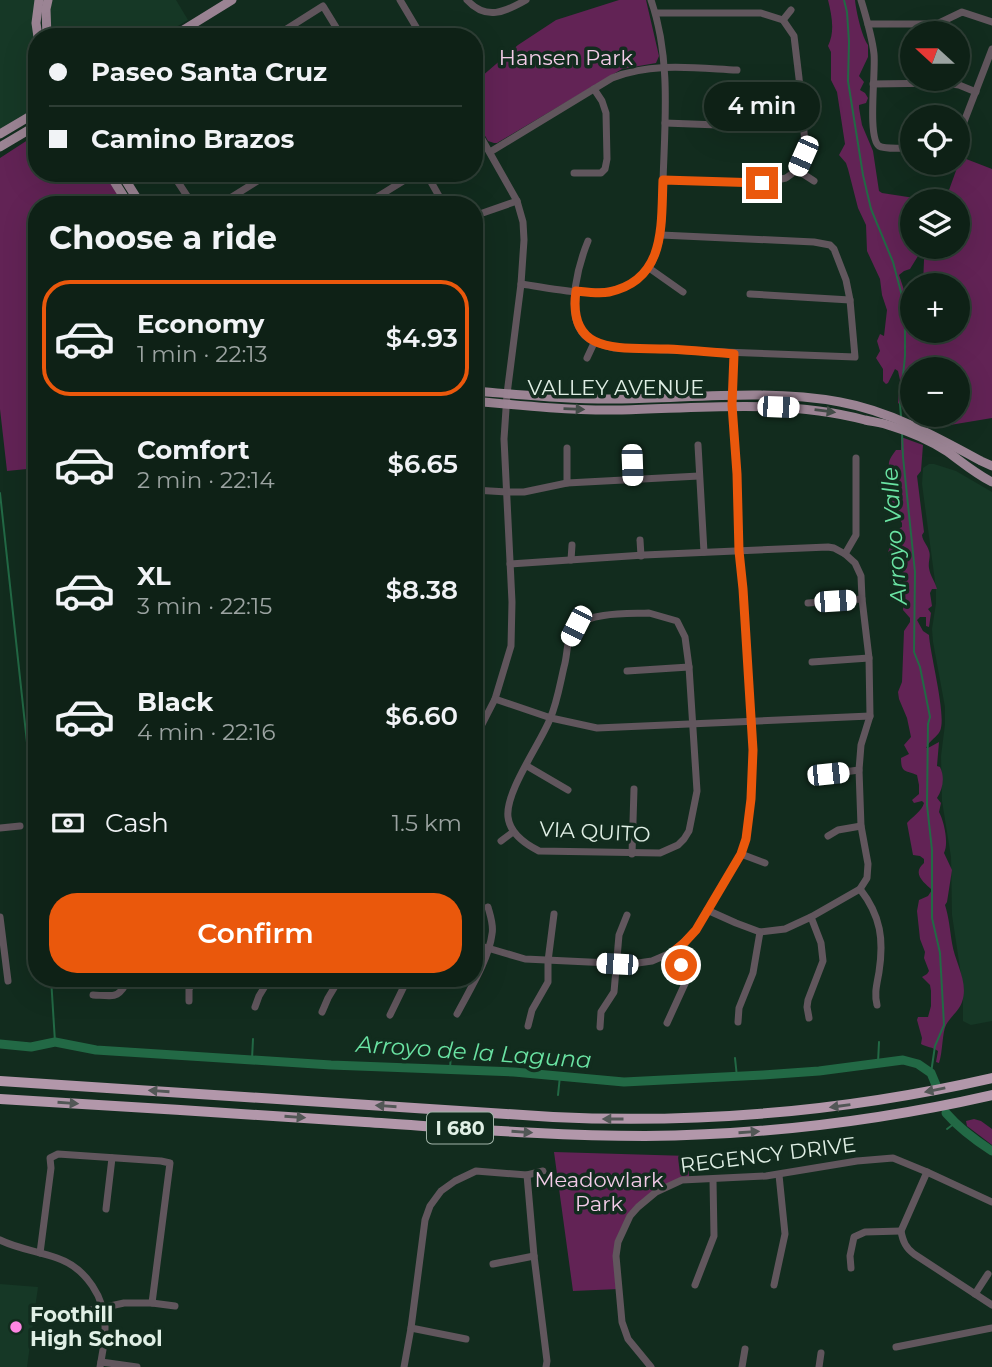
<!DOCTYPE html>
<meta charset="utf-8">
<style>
body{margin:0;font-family:Montserrat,sans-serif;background:#1c2e23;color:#f1f3f6;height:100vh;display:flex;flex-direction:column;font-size:26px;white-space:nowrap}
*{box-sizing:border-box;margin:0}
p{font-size:23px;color:#9ba3a1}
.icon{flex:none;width:38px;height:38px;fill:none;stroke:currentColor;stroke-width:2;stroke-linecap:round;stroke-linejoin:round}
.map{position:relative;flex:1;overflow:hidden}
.side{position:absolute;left:28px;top:196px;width:455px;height:791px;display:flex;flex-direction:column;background:#0e2116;border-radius:28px;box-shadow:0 7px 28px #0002,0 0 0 2px #2e3e35}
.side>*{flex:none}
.guide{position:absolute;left:28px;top:28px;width:455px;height:154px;border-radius:28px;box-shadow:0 7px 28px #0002,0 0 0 2px #2e3e35;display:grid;align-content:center;height:154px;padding:0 21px;background:#0e2116}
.needle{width:46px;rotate:291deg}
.controls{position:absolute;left:900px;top:21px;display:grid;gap:14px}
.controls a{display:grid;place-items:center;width:70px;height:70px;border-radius:50%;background:#0e2116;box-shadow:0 7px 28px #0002,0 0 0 2px #2e3e35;font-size:35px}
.end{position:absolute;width:32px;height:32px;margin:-16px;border:9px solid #ea580c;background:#fff;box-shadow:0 0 0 4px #fff}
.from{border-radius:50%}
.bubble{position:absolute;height:49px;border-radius:24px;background:#0e2116;box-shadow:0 7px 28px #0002,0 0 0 2px #2e3e35;font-size:23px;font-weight:600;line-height:49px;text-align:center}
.car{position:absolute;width:21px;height:42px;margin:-21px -10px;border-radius:9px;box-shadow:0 0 5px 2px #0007;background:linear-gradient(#fff 24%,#345 0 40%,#fff 0 76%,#345 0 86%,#fff 0)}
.guide b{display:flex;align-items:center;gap:24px;height:66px;font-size:26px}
.guide b+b{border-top:2px solid #2e3e35}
.guide i{width:18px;height:18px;background:#f1f3f6}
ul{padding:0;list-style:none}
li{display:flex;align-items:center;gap:21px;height:116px;margin:0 14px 10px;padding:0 7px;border:4px solid transparent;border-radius:28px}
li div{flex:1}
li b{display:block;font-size:26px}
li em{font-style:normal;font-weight:600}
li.selected{border-color:#ea580c}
li>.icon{width:63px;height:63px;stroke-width:1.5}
h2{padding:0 21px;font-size:32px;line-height:84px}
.pay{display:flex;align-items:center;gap:18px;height:77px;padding:0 21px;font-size:26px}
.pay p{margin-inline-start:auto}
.button{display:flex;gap:14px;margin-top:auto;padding:14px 21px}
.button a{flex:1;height:80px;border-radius:28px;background:#ea580c;color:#fff;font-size:28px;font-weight:600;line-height:80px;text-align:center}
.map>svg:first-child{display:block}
.built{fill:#163826}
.green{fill:#622355}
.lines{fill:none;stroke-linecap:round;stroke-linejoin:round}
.stream{stroke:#226945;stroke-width:2}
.river{stroke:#226945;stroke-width:9}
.minor{stroke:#61565d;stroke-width:7}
.major{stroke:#9b8494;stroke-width:9}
.highway{stroke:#b297aa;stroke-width:10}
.oneway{fill:#424b47}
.oneway2{fill:#525756}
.route{stroke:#ea580c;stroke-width:9}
.poi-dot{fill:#fd86e2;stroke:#122c1e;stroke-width:2.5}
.labels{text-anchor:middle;stroke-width:7;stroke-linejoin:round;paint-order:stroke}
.shield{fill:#122c1e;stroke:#a2b4a9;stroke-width:2}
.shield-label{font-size:19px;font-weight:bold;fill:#e0efe5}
.park-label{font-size:21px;fill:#f3cce8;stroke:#122c1e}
.street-label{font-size:21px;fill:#e0efe5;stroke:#122c1e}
.poi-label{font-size:21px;font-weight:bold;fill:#e0efe5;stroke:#122c1e;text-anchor:start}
.water-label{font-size:23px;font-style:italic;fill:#6ae3a3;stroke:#122c1e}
</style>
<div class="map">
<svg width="992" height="1367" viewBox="0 0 992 1367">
<rect width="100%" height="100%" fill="#122c1e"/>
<!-- built -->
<g class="built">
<polygon points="0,0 35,0 33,23 37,46 37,109 0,130"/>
<polygon points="50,0 176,0 188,20 159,37 51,37 49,32"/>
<polygon points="929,464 934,464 956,471 992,492 992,1021 971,1025 963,1021 963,988 952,915 951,857 942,801 941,756 945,724 945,707 933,642 932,629 936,603 936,589 922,484 923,468"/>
<polygon points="0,1284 38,1287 27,1367 0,1367"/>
</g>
<!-- green -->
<g class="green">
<polygon points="619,0 646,0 659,56 656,63 622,69 497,143 494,143 488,141 474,116 474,83 518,45 556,20"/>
<path d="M828 0H855C856 11 862 37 868 45V57L859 76 864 82 860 90 865 93 868 98 866 103 859 105V108L862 125 873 151 879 191 882 193 908 197 928 198 926 201H912V247H919L918 256 910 269 904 271 899 275 908 302 912 303V331H957V285H923L924 260 928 247H957V201H945L961 157 992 169V418L938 427 923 416 921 424 917 423 912 415H957V369H912V414L898 403 900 380 898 371 895 369 888 383 886 384 883 381V369L876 358 880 351 877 341 880 334 884 336 887 310 882 295 880 279 867 251 866 225 858 208 848 169 846 163 839 155 845 144 837 92 831 80V52L828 46C835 32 832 16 828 0Z"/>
<polygon points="37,134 37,173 106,173 126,205 37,205 37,468 7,471 0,409 0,158"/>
<path d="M901 437 923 445 921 471 917 476 924 532 922 535C923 542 927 544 929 551 931 556 928 562 929 568 930 576 935 581 937 589H932L930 593 932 606 928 609 931 613 929 627 926 626V617H920L917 620 923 631 929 635C930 654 947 717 940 731 937 737 930 740 926 748H928L939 742 937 766 940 767C945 777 943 789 937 798L941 803 939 812C944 821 949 843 944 853L952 870 947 902 945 905C949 918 950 930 952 943 955 963 969 982 962 1002 959 1011 950 1017 946 1025 942 1033 943 1051 939 1063L936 1062 938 1051C933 1047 926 1047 921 1044L922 1038 917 1020 918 1017H928L931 1006V991L930 985 922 977 927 974 929 971 924 958 925 952 920 939 917 911 919 900 928 896 932 890C925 883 911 874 924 863V859L920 856 913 855 907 823C912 817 922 811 924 803L922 801 914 803 912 800 919 794V785L917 775C905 770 901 773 901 758L909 754 904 745 911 737 907 718 899 699 898 692 902 682 904 631 910 622V618L903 610 904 594 903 580 895 583V572H901V561L905 558V555H902L898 562 890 556 888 552 891 544 899 536 898 529 902 527V523L898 517 899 513 897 511 891 509C893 502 890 498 889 491 888 486 890 484 890 479 890 462 885 465 896 450H901Z"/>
<polygon points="974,1119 981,1121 992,1129 992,1145 967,1126 966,1121"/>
<polygon points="554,1152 689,1156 689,1179 679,1181 638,1207 619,1243 619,1289 573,1291"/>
</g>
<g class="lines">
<!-- stream -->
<g class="stream">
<polyline points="844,0 847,12 849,42 848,81 863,175 871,209 893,262 902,296 905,315 905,356 900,404 901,416"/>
<polyline points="902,432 903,457 915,572 914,652 920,667 930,717 928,724 927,805 932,850 932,918 940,953 944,1025 935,1046 931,1073"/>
<polyline points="0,493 37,835"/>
<polyline points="51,978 55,1042"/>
<polyline points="735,1058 737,1077"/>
<polyline points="252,1059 253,1039"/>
<polyline points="878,1063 879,1042"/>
<polyline points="450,1069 451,1053"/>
<polyline points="558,1095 560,1076"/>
<polyline points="947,1129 955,1123"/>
</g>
<!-- river -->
<g class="river">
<polyline points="0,1044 31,1047 55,1042 96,1050 331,1065 514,1072 624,1082 763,1075 819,1071 903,1060 918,1064 931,1073 936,1085"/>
<path d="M946 1113C959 1128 975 1140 992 1151"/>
</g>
<!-- minor -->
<g class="minor">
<polyline points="400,0 422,37"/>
<path d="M467 0C486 21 505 12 526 0"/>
<path d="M861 0C866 17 872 36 874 54 876 71 867 137 879 146 885 150 904 147 912 149"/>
<polyline points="656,13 761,13 783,20 794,36 799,78 805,143 803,156 797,170 786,178 762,183 663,180"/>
<polyline points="783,20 791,10"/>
<polyline points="868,24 937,24 962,12 992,22"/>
<polyline points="274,37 323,6 342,37"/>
<polyline points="873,84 944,83 959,85 976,92"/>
<polyline points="665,123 745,126"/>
<polyline points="474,125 517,201 523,222 524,240 521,284 507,394 504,439 512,602 511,646 495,699 474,740"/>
<polyline points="957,140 992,49"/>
<path d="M490 152 612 78C652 62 695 68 737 70"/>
<polyline points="797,170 814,181"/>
<polyline points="172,173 193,205"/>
<polyline points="426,173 444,205"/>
<polyline points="574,173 601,173 605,169 607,159 606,113 602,101 594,89"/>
<polyline points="363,198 374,199 416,173"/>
<polyline points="219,205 270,173"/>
<polyline points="474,216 517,201"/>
<path d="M588 241C579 263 566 309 581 331 588 342 602 345 614 348L855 357 850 300 846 280 834 249 830 245 814 242 661 235"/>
<polyline points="649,268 683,292"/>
<path d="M521 284C552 288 598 300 627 286 639 280 651 268 655 255 664 232 662 205 663 181 665 121 671 57 651 0"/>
<polyline points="750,294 850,300"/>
<polyline points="587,358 594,343"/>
<polyline points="698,445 704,552"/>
<polyline points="631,450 632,480"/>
<polyline points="567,483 567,448"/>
<polyline points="474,490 507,492 524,492 567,483 699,476"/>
<polyline points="640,540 641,556"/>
<polyline points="845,554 856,535 856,458"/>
<polyline points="571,560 572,545"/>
<polyline points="510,564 644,555 828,547 834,548 845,554 855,563 861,576 862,599 869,658 870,716 861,745 859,770 861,826 868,864 867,878 860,889 811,917 785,929 760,932 736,923 707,910"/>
<polyline points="808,603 862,599"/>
<path d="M649 613 677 621 685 637 689 667 697 791 689 831 684 839 678 845 660 853 539 851C525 844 510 834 508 817 505 792 540 744 550 719 557 703 560 684 564 667 568 654 566 636 576 626 591 612 629 614 649 613Z"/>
<polyline points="812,662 869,658"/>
<polyline points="627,671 689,667"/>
<polyline points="495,699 551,718 597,728 870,716"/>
<polyline points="527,766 568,790"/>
<polyline points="829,774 859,770"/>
<polyline points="0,828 20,826"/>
<polyline points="828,836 838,830 861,826"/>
<polyline points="501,841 513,832"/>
<polyline points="632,854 634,789"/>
<polyline points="741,854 765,863"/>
<path d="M860 889C881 916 884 940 879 972 877 984 874 993 877 1005"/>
<polyline points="0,917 8,981"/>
<polyline points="474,944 525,959 631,964 652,961 673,952 696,930 741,854 746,839 751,799 753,750 743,589 739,551 737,474 732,405 734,353"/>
<path d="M93 995C115 996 119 999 129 978"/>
<polyline points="189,1001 189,989 196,978"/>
<polyline points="255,1007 259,996 270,978"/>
<polyline points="322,1012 328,998 340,978"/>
<path d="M457 1014C469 991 489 959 492 934 494 925 490 915 488 907"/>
<polyline points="390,1015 408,978"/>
<polyline points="809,1018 807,1007 808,1000 823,961 821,943 811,917"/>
<polyline points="738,1022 739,1008 753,973 760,932"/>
<polyline points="667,1023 688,977 673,952"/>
<polyline points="528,1026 532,1010 548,982 548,961 554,914"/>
<polyline points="600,1027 601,1012 614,992 619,935 627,915"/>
<path d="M927 1172 901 1231C903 1242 906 1248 914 1254L992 1305"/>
<polyline points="527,1175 534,1256 547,1361 546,1367"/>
<polyline points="106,1209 112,1158"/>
<path d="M0 1240C18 1249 38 1251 57 1258 86 1268 106 1298 105 1329 105 1342 102 1355 100 1367"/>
<polyline points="40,1253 51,1168 50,1158 58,1154 161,1161 170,1163 152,1303"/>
<polyline points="493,1264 534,1256"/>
<polyline points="851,1268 850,1256 854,1237 865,1232 901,1231"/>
<polyline points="695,1285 714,1236 713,1180"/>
<polyline points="774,1285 785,1234 779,1175"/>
<polyline points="975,1294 988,1274"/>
<polyline points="64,1316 124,1303 152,1303 175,1306"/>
<polyline points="411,1328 466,1339"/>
<polyline points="896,1347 992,1328"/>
<polyline points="101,1362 137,1367"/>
<polyline points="404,1367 411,1328 425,1220 430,1206 441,1191 455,1181 476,1171 527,1175 543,1171"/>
<polyline points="651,1367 628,1339 622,1322 616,1256 618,1242 630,1216 638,1207 656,1192 682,1180 766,1176 857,1161 893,1158 927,1172 992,1202"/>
<polyline points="742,1367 745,1349"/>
<polyline points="819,1367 821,1353"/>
</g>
<!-- major -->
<g class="major">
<polyline points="38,37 36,23 39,0"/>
<polyline points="47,37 46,9 48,0"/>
<polyline points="172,37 232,0"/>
<polyline points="0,134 37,112"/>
<polyline points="0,147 37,125"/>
<polyline points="109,173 129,205"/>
<polyline points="121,173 141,205"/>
<path d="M474 391C524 395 573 400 622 399 694 398 768 389 840 402 890 411 937 437 981 461L992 466"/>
<path d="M474 401C524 406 573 411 622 410 704 408 785 399 865 420 874 422 883 423 891 426 911 432 931 441 948 452 963 463 976 474 992 482"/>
</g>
<!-- highway -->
<g class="highway">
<path d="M0 1081 553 1117C701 1124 848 1111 992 1078"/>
<path d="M0 1099C122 1106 243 1114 365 1122 458 1128 552 1136 645 1136 762 1135 878 1121 992 1095"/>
</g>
</g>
<!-- one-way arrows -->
<defs><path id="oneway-solid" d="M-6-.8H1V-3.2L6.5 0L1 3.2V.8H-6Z" transform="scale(1.75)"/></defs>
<g class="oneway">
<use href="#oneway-solid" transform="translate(574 409) rotate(2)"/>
<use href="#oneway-solid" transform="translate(825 411) rotate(7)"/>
</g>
<g class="oneway2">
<use href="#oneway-solid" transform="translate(935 1090) rotate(169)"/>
<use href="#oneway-solid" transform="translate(159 1091) rotate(-176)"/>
<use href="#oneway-solid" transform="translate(68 1103) rotate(4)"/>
<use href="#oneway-solid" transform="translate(386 1106) rotate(-176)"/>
<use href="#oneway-solid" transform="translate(840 1106) rotate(172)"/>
<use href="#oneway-solid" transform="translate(295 1117) rotate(4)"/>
<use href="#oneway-solid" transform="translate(613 1119) rotate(-180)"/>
<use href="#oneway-solid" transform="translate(522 1132) rotate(4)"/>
<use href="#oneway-solid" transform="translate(749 1132) rotate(-4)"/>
</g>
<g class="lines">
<!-- route -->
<path class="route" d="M681 965 673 952 684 943 696 930 741 854 746 839 751 799 753 750 743 589 739 551 737 474 732 405 734 354C712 352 690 350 668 349 622 347 567 357 576 291 586 292 599 294 609 292 666 280 661 226 663 180L762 183"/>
</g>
<!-- markers -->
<circle class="poi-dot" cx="16" cy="1327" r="7"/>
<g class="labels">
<!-- shield labels -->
<rect class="shield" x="427" y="1112.5" width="66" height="31" rx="5"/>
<g class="shield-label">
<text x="460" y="1135">I 680</text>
</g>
<!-- park labels -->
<g class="park-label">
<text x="566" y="65">Hansen Park</text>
<text x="599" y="1187">Meadowlark<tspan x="599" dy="24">Park</tspan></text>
</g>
<!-- street labels -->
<g class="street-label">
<text x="616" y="395">VALLEY AVENUE</text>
<text transform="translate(595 832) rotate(3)" y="7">VIA QUITO</text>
<text transform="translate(768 1155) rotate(-7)" y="7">REGENCY DRIVE</text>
</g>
<!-- poi labels -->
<g class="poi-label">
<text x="30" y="1322">Foothill<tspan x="30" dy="24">High School</tspan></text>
</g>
<!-- water labels -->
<g class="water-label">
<text transform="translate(894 536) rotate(-94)" y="8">Arroyo Valle</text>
<text transform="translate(474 1052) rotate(4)" y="8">Arroyo de la Laguna</text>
</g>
</g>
</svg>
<div class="controls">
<a><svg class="needle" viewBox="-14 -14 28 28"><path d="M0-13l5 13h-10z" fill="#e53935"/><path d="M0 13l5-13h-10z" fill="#9ba3a1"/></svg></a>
<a><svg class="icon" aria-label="locate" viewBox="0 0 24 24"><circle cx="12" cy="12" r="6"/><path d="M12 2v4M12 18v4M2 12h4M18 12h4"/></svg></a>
<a><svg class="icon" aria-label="layers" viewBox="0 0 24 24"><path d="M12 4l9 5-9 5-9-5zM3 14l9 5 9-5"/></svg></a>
<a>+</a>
<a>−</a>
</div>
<i class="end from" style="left:681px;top:965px"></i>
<i class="end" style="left:762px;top:183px"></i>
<div class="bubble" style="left:704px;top:82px;width:116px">4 min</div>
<i class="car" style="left:803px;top:156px;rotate:204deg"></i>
<i class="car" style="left:778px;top:407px;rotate:92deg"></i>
<i class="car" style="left:632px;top:465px;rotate:178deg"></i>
<i class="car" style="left:835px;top:601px;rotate:86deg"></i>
<i class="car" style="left:576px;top:626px;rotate:207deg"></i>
<i class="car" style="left:828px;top:774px;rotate:84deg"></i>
<i class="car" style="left:617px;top:964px;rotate:273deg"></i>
<div class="guide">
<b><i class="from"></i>Paseo Santa Cruz</b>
<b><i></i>Camino Brazos</b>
</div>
<section class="side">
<h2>Choose a ride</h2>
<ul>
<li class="selected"><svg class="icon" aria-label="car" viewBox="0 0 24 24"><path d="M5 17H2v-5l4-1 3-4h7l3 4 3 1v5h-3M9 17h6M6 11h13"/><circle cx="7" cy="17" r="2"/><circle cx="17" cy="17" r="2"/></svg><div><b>Economy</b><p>1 min · 22:13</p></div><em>$4.93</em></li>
<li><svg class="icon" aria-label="car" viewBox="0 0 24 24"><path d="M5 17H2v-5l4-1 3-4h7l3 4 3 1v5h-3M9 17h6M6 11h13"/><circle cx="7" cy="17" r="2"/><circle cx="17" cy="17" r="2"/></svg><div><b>Comfort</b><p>2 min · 22:14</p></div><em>$6.65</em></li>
<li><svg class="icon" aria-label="car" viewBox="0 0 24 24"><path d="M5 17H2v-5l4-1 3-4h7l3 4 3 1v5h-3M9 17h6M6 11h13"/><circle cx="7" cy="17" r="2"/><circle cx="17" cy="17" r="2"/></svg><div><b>XL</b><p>3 min · 22:15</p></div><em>$8.38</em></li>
<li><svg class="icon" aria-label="car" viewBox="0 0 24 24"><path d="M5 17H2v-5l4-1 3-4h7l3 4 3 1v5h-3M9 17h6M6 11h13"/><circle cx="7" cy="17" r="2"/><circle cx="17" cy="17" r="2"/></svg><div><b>Black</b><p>4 min · 22:16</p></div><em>$6.60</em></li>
</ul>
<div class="pay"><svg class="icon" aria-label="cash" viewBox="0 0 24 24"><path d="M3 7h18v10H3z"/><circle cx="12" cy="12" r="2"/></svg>Cash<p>1.5 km</p></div>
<div class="button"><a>Confirm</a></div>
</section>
</div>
